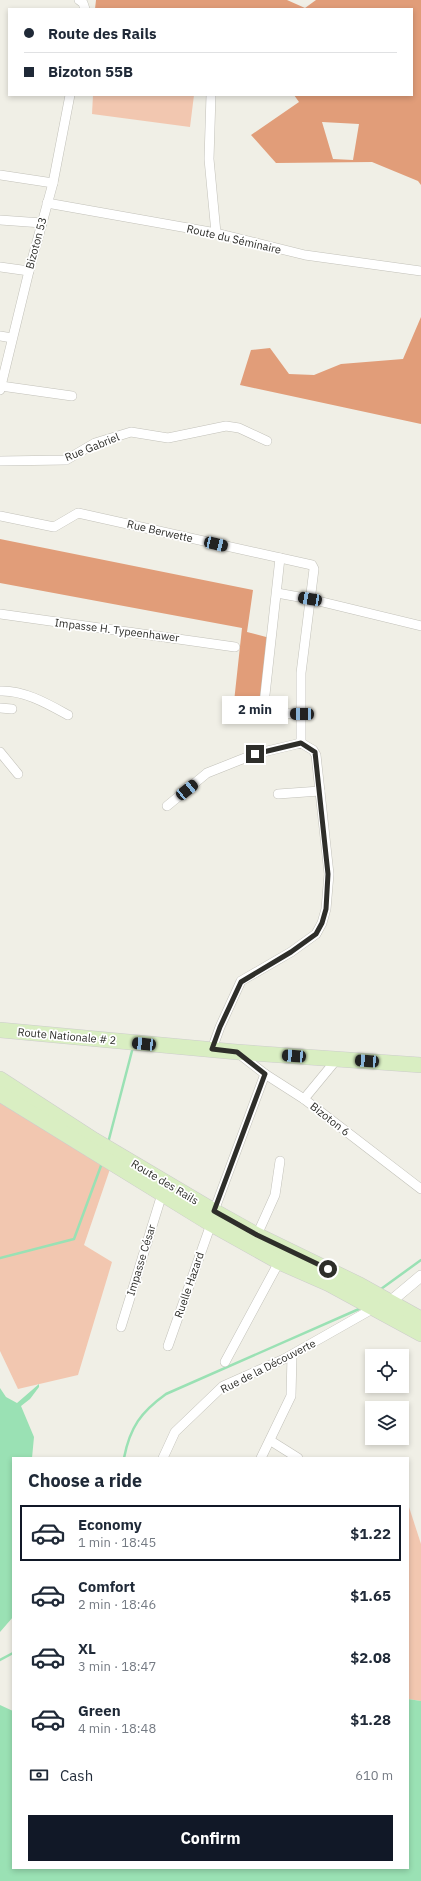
<!DOCTYPE html>
<meta charset="utf-8">
<style>
body{margin:0;font-family:"IBM Plex Sans",sans-serif;background:#f2f2f3;color:#1f2937;height:100vh;display:flex;flex-direction:column;font-size:15px;white-space:nowrap}
*{box-sizing:border-box;margin:0}
p{font-size:13px;color:#747a83}
.icon{flex:none;width:22px;height:22px;fill:none;stroke:currentColor;stroke-width:2;stroke-linecap:round;stroke-linejoin:round}
.map{position:relative;flex:1;overflow:hidden}
.side{position:absolute;left:12px;top:1457px;width:397px;height:412px;display:flex;flex-direction:column;background:#fff;border-radius:0px;box-shadow:0 2px 6px #0003}
.side>*{flex:none}
.hud{position:absolute;left:8px;top:8px;width:405px;height:88px;border-radius:0px;box-shadow:0 2px 6px #0003;display:grid;align-content:center;height:88px;padding:0 16px;background:#fff}
.fabs{position:absolute;left:365px;top:1349px;display:grid;gap:8px}
.fabs a{display:grid;place-items:center;width:44px;height:44px;border-radius:0px;background:#fff;box-shadow:0 2px 6px #0003;font-size:20px}
.end{position:absolute;width:18px;height:18px;margin:-9px;border:5px solid #2e2e2a;background:#fff;box-shadow:0 0 0 2px #fff}
.from{border-radius:50%}
.bubble{position:absolute;height:28px;border-radius:0px;background:#fff;box-shadow:0 2px 6px #0003;font-size:13px;font-weight:800;line-height:28px;text-align:center}
.car{position:absolute;width:12px;height:24px;margin:-12px -6px;border-radius:5px;box-shadow:0 0 3px 1px #0007;background:linear-gradient(#222 24%,#8ab4d8 0 40%,#222 0 76%,#8ab4d8 0 86%,#222 0)}
.hud b{display:flex;align-items:center;gap:14px;height:38px;font-size:15px}
.hud b+b{border-top:1px solid #e0e1e3}
.hud i{width:10px;height:10px;background:#1f2937}
ul{padding:0;list-style:none}
li{display:flex;align-items:center;gap:12px;height:56px;margin:0 8px 6px;padding:0 8px;border:2px solid transparent;border-radius:0px}
li div{flex:1}
li b{display:block;font-size:15px}
li em{font-style:normal;font-weight:800}
li.current{border-color:#111827}
li>.icon{width:36px;height:36px;stroke-width:1.5}
h2{padding:0 16px;font-size:18px;line-height:48px}
.pay{display:flex;align-items:center;gap:10px;height:44px;padding:0 16px;font-size:15px}
.pay p{margin-inline-start:auto}
.cta{display:flex;gap:8px;margin-top:auto;padding:8px 16px}
.cta a{flex:1;height:46px;border-radius:0px;background:#111827;color:#fff;font-size:16px;font-weight:800;line-height:46px;text-align:center}
.map>svg:first-child{display:block}
.green{fill:#f2c7b0}
.forest{fill:#e19d79;fill-rule:evenodd}
.water{fill:#9ae1b4}
.lines{fill:none;stroke-linecap:round;stroke-linejoin:round}
.stream{stroke:#9ae1b4;stroke-width:2.5}
.minor-casing{stroke:#c2c1b9;stroke-width:10}
.tertiary-casing{stroke:#c2c1b9;stroke-width:12}
.primary-casing{stroke:#cdcdcc;stroke-width:16}
.minor{stroke:#fff;stroke-width:9}
.tertiary{stroke:#fff;stroke-width:11}
.primary{stroke:#d9eec2;stroke-width:15}
.route{stroke:#2e2e2a;stroke-width:5}
.labels{text-anchor:middle;stroke-width:3.5;stroke-linejoin:round;paint-order:stroke}
.street-label{font-size:11px;fill:#2e2e2a;stroke:#fff}
</style>
<div class="map">
<svg width="421" height="1881" viewBox="0 0 421 1881">
<rect width="100%" height="100%" fill="#f0efe6"/>
<!-- green -->
<g class="green">
<polygon points="93,95 194,95 190,127 92,114"/>
<polygon points="0,1100 110,1169 84,1245 112,1262 78,1375 18,1389 0,1351"/>
<polygon points="409,1507 421,1544 421,1701 408,1699"/>
</g>
<!-- forest -->
<g class="forest">
<path d="M96 0H287L305 8 316 0H421V185L418 181 372 162 276 163 251 135 299 102 294 95H412V9H95ZM322 122 359 124 353 160 333 159Z"/>
<polygon points="421,317 421,424 240,385 251,350 270,348 289,374 314,375 341,364 403,359"/>
<polygon points="0,539 253,590 247,632 270,638 260,713 233,711 242,628 0,583"/>
</g>
<!-- water -->
<g class="water">
<polygon points="39,1384 39,1387 30,1399 21,1406 34,1437 32,1458 13,1458 13,1617 0,1632 0,1388 6,1397 17,1403"/>
<polygon points="408,1699 421,1701 421,1881 0,1881 0,1705 13,1711 13,1868 408,1868"/>
</g>
<g class="lines">
<!-- stream -->
<g class="stream">
<polyline points="108,1143 133,1047"/>
<polyline points="0,1258 74,1239 102,1163"/>
<polyline points="381,1289 421,1260"/>
<path d="M124 1458C130 1427 141 1412 166 1394L359 1309"/>
<polyline points="0,1660 13,1653"/>
</g>
<!-- minor casing -->
<g class="minor-casing">
<g id="minor">
<polyline points="79,0 83,3 85,9"/>
<polyline points="211,95 209,159 216,233"/>
<polyline points="0,175 53,183"/>
<polyline points="47,203 216,233 305,255 421,271"/>
<polyline points="0,220 42,223"/>
<polyline points="0,267 29,271"/>
<polyline points="0,336 12,338"/>
<polyline points="1,386 72,396"/>
<polyline points="0,390 29,271 53,183 70,95"/>
<polyline points="0,461 66,460 95,443 131,432 168,438 226,426 239,428 267,441"/>
<polyline points="0,516 54,527 78,513 312,565 314,569 301,673 301,743"/>
<polyline points="280,558 263,713 302,714"/>
<polyline points="277,593 310,599 421,626"/>
<polyline points="0,614 235,647"/>
<path d="M0 691C24 690 48 704 68 715"/>
<polyline points="0,708 12,709"/>
<polyline points="0,752 18,774"/>
<polyline points="278,794 320,791"/>
<polyline points="167,806 207,773 255,754 301,743 313,750 316,755 329,874 326,909 322,923 316,934 291,952 241,981 220,1027 212,1049"/>
<polyline points="238,1053 265,1074 304,1099 421,1189"/>
<polyline points="304,1099 337,1059"/>
<polyline points="214,1211 265,1074"/>
<polyline points="257,1235 275,1195 280,1161"/>
<polyline points="121,1327 162,1194"/>
<polyline points="168,1346 211,1224"/>
<polyline points="225,1362 279,1262"/>
<polyline points="271,1441 298,1458"/>
<polyline points="163,1458 175,1432 223,1386 284,1359 374,1308"/>
<polyline points="261,1458 291,1396 292,1355"/>
</g>
</g>
<!-- tertiary casing -->
<g class="tertiary-casing">
<polyline id="tertiary" points="390,1302 421,1276"/>
</g>
<!-- primary casing -->
<g class="primary-casing">
<g id="primary">
<polyline points="0,1030 237,1052 421,1065"/>
<polyline points="0,1079 94,1140 214,1211 257,1235 360,1285 421,1319"/>
<polyline points="0,1094 211,1224 279,1262 329,1284 421,1334"/>
</g>
</g>
<!-- minor -->
<use href="#minor" class="minor"/>
<!-- tertiary -->
<use href="#tertiary" class="tertiary"/>
<!-- primary -->
<use href="#primary" class="primary"/>
</g>
<g class="lines">
<!-- route -->
<polyline class="route" points="255,754 301,743 315,752 328,874 326,909 322,923 316,934 291,952 241,982 220,1027 212,1049 237,1052 265,1074 214,1211 257,1235 328,1269"/>
</g>
<g class="labels">
<!-- street labels -->
<g class="street-label">
<text transform="translate(234 239) rotate(13)" y="4">Route du Séminaire</text>
<text transform="translate(36 243) rotate(-75)" y="4">Bizoton 53</text>
<text transform="translate(92 447) rotate(-22)" y="4">Rue Gabriel</text>
<text transform="translate(160 531) rotate(13)" y="4">Rue Berwette</text>
<text transform="translate(117 630) rotate(7)" y="4">Impasse H. Typeenhawer</text>
<text transform="translate(67 1036) rotate(5)" y="4">Route Nationale # 2</text>
<text transform="translate(330 1119) rotate(38)" y="4">Bizoton 6</text>
<text transform="translate(165 1182) rotate(31)" y="4">Route des Rails</text>
<text transform="translate(141 1260) rotate(-73)" y="4">Impasse César</text>
<text transform="translate(189 1285) rotate(-71)" y="4">Ruelle Hazard</text>
<text transform="translate(268 1366) rotate(-27)" y="4">Rue de la Découverte</text>
</g>
</g>
</svg>
<div class="fabs">
<a><svg class="icon" aria-label="locate" viewBox="0 0 24 24"><circle cx="12" cy="12" r="6"/><path d="M12 2v4M12 18v4M2 12h4M18 12h4"/></svg></a>
<a><svg class="icon" aria-label="layers" viewBox="0 0 24 24"><path d="M12 4l9 5-9 5-9-5zM3 14l9 5 9-5"/></svg></a>
</div>
<i class="end from" style="left:328px;top:1269px"></i>
<i class="end" style="left:255px;top:754px"></i>
<div class="bubble" style="left:222px;top:696px;width:66px">2 min</div>
<i class="car" style="left:216px;top:544px;rotate:103deg"></i>
<i class="car" style="left:310px;top:599px;rotate:280deg"></i>
<i class="car" style="left:302px;top:714px;rotate:271deg"></i>
<i class="car" style="left:187px;top:790px;rotate:51deg"></i>
<i class="car" style="left:144px;top:1044px;rotate:276deg"></i>
<i class="car" style="left:294px;top:1056px;rotate:274deg"></i>
<i class="car" style="left:367px;top:1061px;rotate:274deg"></i>
<div class="hud">
<b><i class="from"></i>Route des Rails</b>
<b><i></i>Bizoton 55B</b>
</div>
<section class="side">
<h2>Choose a ride</h2>
<ul>
<li class="current"><svg class="icon" aria-label="car" viewBox="0 0 24 24"><path d="M5 17H2v-5l4-1 3-4h7l3 4 3 1v5h-3M9 17h6M6 11h13"/><circle cx="7" cy="17" r="2"/><circle cx="17" cy="17" r="2"/></svg><div><b>Economy</b><p>1 min · 18:45</p></div><em>$1.22</em></li>
<li><svg class="icon" aria-label="car" viewBox="0 0 24 24"><path d="M5 17H2v-5l4-1 3-4h7l3 4 3 1v5h-3M9 17h6M6 11h13"/><circle cx="7" cy="17" r="2"/><circle cx="17" cy="17" r="2"/></svg><div><b>Comfort</b><p>2 min · 18:46</p></div><em>$1.65</em></li>
<li><svg class="icon" aria-label="car" viewBox="0 0 24 24"><path d="M5 17H2v-5l4-1 3-4h7l3 4 3 1v5h-3M9 17h6M6 11h13"/><circle cx="7" cy="17" r="2"/><circle cx="17" cy="17" r="2"/></svg><div><b>XL</b><p>3 min · 18:47</p></div><em>$2.08</em></li>
<li><svg class="icon" aria-label="car" viewBox="0 0 24 24"><path d="M5 17H2v-5l4-1 3-4h7l3 4 3 1v5h-3M9 17h6M6 11h13"/><circle cx="7" cy="17" r="2"/><circle cx="17" cy="17" r="2"/></svg><div><b>Green</b><p>4 min · 18:48</p></div><em>$1.28</em></li>
</ul>
<div class="pay"><svg class="icon" aria-label="cash" viewBox="0 0 24 24"><path d="M3 7h18v10H3z"/><circle cx="12" cy="12" r="2"/></svg>Cash<p>610 m</p></div>
<div class="cta"><a>Confirm</a></div>
</section>
</div>
